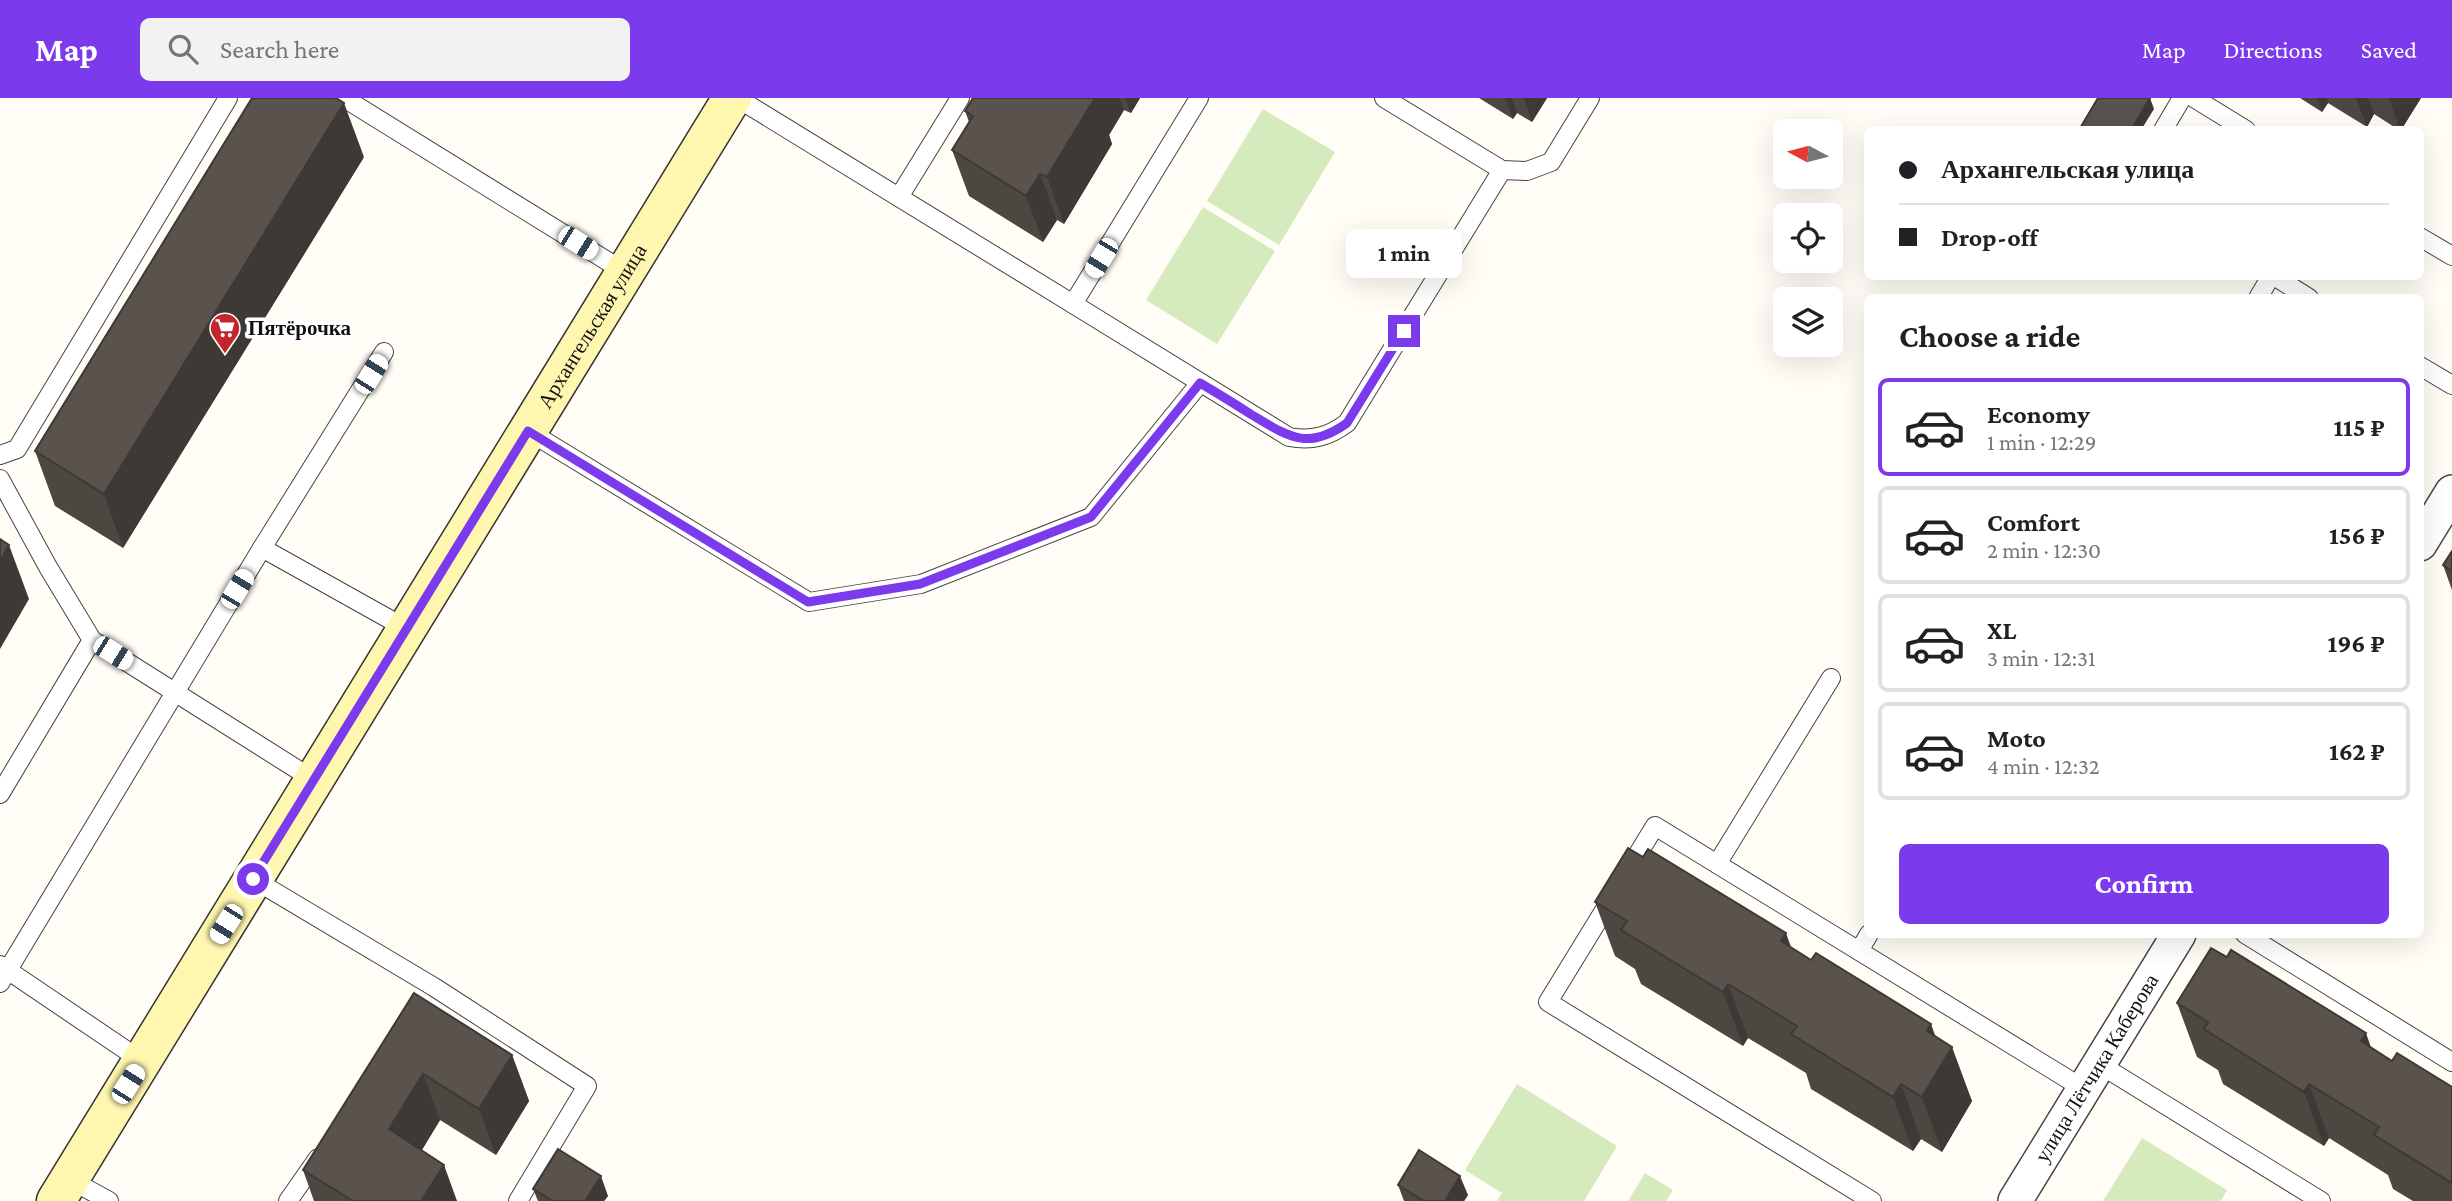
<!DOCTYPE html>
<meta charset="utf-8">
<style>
body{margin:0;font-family:"Crimson Pro",serif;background:#f2f2f2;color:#202124;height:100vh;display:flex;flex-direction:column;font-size:26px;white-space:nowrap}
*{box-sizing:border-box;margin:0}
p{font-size:23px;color:#757577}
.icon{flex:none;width:38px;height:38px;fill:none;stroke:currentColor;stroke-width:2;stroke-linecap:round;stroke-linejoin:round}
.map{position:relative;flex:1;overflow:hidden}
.details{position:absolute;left:1864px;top:196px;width:560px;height:644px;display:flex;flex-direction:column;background:#fff;border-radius:10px;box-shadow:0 7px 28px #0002}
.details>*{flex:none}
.guide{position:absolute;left:1864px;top:28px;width:560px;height:154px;border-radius:10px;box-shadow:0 7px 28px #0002;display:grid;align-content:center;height:154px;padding:0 35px;background:#fff}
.needle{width:46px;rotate:277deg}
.buttons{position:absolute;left:1773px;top:21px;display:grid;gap:14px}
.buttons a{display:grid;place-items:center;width:70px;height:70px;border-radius:10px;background:#fff;box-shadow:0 7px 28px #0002;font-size:35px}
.end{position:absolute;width:32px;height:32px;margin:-16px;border:9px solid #7c3aed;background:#fff;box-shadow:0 0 0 4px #fff}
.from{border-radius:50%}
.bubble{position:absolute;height:49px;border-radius:10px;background:#fff;box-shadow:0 7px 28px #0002;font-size:23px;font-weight:700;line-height:49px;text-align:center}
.car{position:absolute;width:21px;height:42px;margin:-21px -10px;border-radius:9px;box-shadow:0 0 5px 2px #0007;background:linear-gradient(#fff 24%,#345 0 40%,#fff 0 76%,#345 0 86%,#fff 0)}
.guide b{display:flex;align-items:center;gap:24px;height:66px;font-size:26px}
.guide b+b{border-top:2px solid #e0e0e0}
.guide i{width:18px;height:18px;background:#202124}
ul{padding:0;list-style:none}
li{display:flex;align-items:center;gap:21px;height:98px;margin:0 14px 10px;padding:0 21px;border:4px solid #e0e0e0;border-radius:10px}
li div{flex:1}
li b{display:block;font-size:26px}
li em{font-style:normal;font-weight:700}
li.current{border-color:#7c3aed}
li>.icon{width:63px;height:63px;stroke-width:1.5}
h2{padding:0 35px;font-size:32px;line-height:84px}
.cta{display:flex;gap:14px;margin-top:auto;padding:14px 35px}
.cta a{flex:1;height:80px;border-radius:10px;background:#7c3aed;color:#fff;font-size:28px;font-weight:700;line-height:80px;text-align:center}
header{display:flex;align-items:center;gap:42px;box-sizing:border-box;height:98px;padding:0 35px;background:#7c3aed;color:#fff}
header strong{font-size:33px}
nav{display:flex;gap:38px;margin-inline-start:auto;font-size:24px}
.search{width:490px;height:63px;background:#f2f2f2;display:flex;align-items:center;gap:18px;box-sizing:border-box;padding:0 24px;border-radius:10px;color:#757577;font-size:26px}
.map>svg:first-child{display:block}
.green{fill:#d5ebbd}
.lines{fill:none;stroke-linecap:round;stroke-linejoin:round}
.lane-casing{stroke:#444;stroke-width:20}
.street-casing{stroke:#444;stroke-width:36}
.secondary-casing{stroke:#333;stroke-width:41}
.lane{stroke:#fff;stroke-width:18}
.street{stroke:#fff;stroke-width:33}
.secondary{stroke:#fff6b0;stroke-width:38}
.wall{fill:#4d4742}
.shaded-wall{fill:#3f3936}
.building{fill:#5a524d;stroke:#3f3936;stroke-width:2}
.route{stroke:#7c3aed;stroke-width:9}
.labels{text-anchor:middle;stroke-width:7;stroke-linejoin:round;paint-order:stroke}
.street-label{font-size:21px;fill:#111;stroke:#fff}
.poi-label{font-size:21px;font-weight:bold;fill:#111;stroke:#fff;text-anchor:start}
</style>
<header>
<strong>Map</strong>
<div class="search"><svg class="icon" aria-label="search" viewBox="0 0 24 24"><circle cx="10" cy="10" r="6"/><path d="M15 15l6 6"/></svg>Search here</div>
<nav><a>Map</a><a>Directions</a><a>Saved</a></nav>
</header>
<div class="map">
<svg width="2452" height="1103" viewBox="0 0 2452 1103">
<rect width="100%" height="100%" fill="#fffdf5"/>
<!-- green -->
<g class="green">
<polygon points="1263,11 1335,54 1279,147 1207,103"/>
<polygon points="1203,109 1275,153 1217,246 1146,202"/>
<polygon points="1517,986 1617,1048 1584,1103 1497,1103 1502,1095 1465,1072"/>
<polygon points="2142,1040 2227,1092 2221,1103 2103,1103"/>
<polygon points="1645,1075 1673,1092 1666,1103 1628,1103"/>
</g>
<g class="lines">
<!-- lane casing -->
<g class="lane-casing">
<g id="lane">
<polyline points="344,0 625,174"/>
<polyline points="737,0 1073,206"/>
<path d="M1199 0 1073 206 1289 339C1312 343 1328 339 1347 325L1502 72"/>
<polyline points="1384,0 1502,72 1527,73 1551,64 1590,0"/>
<polyline points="2194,0 2246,32"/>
<polyline points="2163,32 2182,0"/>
<polyline points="899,99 960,0"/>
<polyline points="2420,139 2452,158"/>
<polyline points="2274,178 2309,200"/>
<polyline points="2258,200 2271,178"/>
<polyline points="2420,268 2452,287"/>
<polyline points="528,333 809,504 921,486 1091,419 1200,285"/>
<polyline points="0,357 17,351 228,0"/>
<polyline points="0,381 48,469 92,542 314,682"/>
<polyline points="262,450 407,531"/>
<polyline points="0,696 92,542"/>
<polyline points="1717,766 1831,580"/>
<polyline points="1627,774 1655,728 1859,853 1869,836"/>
<polyline points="253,781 434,889 587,988 518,1103"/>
<polyline points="1613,798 1548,904 1872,1103"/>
<polyline points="2245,836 2452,964"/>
<polyline points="1859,853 2084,991"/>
<polyline points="0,867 142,963"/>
<polyline points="0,885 262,450 384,254"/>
<polyline points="2099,966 2321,1103"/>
<polyline points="69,1081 109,1103"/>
<polyline points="288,1103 318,1060"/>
</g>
</g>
<!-- street casing -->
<g class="street-casing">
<g id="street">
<polyline points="2420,446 2452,394"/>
<path id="s1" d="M2015 1103 2179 836"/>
</g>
</g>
<!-- secondary casing -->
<g class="secondary-casing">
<g id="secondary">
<path id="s2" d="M56 1103 732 0"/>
</g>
</g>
<!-- lane -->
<use href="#lane" class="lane"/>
<!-- street -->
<use href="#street" class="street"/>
<!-- secondary -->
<use href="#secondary" class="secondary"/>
</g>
<!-- wall -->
<g class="wall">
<polygon points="973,0 1140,0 1131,15 1124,12 1109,37 1112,46 1064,126 1057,122 1043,144 969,98 952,52 969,24 965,13"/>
<polygon points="1479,0 1547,0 1532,24 1517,15 1513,21"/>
<polygon points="2300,0 2421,0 2401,32 2399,32 2374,16 2367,29 2328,5 2322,14"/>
<polygon points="364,59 123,450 55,408 35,353"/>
<polygon points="2452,453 2452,492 2443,467"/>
<polygon points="1595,804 1791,850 1935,938 1972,1003 1942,1054 1921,1041 1913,1053 1811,991 1806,975 1748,940 1743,948 1641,886 1635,871 1615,858"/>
<polygon points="414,895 512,957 529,1003 496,1057 440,1022 422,1052 457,1103 314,1103 303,1072"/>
<polygon points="2177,905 2371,950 2392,963 2452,989 2452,1103 2413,1103 2393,1091 2388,1077 2329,1040 2324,1048 2223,986 2218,972 2197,959"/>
<polygon points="1398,1087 1468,1097 1464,1103 1404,1103"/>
<polygon points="533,1091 608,1098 604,1103 538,1103"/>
</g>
<!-- shaded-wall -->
<g class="shaded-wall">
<polygon points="1090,0 1120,0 1124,12 1109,37 1112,46 1064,126 1047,79"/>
<polygon points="1125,0 1140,0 1131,15"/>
<polygon points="1505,0 1512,0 1517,15 1513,21"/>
<polygon points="1524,0 1547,0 1532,24"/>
<polygon points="2150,0 2154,11 2141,32 2131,32"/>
<polygon points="2317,0 2327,0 2328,5 2322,14"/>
<polygon points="2356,0 2368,0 2374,16 2367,29"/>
<polygon points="2389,0 2421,0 2401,32 2400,32"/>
<polygon points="344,5 364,59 123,450 104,396"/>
<polygon points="1040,76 1057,122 1043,144 1026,98"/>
<polygon points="9,447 29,501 0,551 0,463"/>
<polygon points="1786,835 1805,889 1781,843"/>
<polygon points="1728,886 1748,940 1743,948 1723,894"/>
<polygon points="1931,926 1944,962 1952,949 1972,1003 1942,1054 1922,999 1927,933"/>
<polygon points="2366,935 2385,990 2361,943"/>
<polygon points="512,957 529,1003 496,1057 479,1011"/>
<polygon points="423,976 440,1022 406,1078 389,1031"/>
<polygon points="1901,986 1921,1041 1913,1053 1893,999"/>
<polygon points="2309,986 2329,1040 2324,1048 2304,994"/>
<polygon points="444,1067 457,1103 421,1103"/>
<polygon points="601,1078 608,1098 604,1103 585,1103"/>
<polygon points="1460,1078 1468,1097 1464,1103 1445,1103"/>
</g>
<!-- building -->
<g class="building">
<polygon points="252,0 336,0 344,5 104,396 35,353"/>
<polygon points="973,0 1095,0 1047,79 1040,76 1026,98 952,52 973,18 965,13"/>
<polygon points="2098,0 2150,0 2131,32 2079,32"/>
<polygon points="0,441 9,447 0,463"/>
<polygon points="2452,453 2452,473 2443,467"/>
<polygon points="1628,750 1643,759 1648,751 1786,835 1781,843 1811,862 1816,855 1931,926 1927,933 1952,949 1922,999 1901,986 1893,999 1791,936 1797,928 1728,886 1723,894 1621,832 1627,823 1595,804"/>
<polygon points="2211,850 2227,859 2231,852 2366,935 2361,943 2392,963 2397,955 2452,989 2452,1085 2374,1037 2379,1029 2309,986 2304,994 2204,931 2208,924 2177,905"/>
<polygon points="414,895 512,957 479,1011 423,976 389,1031 444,1067 421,1103 353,1103 303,1072"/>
<polygon points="558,1051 601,1078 585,1103 553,1103 533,1091"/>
<polygon points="1419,1052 1460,1078 1445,1103 1424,1103 1398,1087"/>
</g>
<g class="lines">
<!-- route -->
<path class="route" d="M253 781 528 333 808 504 920 486 1091 419 1200 285C1217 295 1235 306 1252 317 1289 339 1308 353 1347 325L1404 233"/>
</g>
<!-- icons -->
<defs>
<g id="supermarket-pin" transform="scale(1.575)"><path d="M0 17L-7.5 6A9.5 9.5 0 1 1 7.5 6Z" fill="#c4262e" stroke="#fff"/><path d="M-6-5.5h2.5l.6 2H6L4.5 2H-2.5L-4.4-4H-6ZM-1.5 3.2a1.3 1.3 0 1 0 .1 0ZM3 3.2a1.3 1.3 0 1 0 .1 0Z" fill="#fff"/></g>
</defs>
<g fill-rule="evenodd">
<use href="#supermarket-pin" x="225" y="230"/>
</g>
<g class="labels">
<!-- street labels -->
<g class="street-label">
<text dy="7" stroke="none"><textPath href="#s2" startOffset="1026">Архангельская улица</textPath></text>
<text dy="7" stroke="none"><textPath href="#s1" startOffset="156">улица Лётчика Каберова</textPath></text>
</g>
<!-- poi labels -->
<g class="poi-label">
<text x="248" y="237">Пятёрочка</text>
</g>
</g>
</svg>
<div class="buttons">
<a><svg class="needle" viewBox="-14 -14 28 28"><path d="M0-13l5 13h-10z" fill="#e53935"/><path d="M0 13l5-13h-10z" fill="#757577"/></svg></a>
<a><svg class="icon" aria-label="locate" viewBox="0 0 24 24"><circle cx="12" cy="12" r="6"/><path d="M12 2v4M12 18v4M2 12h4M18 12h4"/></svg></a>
<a><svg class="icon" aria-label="layers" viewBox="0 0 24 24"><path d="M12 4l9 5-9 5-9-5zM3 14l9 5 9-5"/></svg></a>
</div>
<i class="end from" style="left:253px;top:781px"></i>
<i class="end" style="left:1404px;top:233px"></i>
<div class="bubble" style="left:1346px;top:131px;width:116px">1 min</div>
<i class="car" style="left:578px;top:145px;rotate:122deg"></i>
<i class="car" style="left:1101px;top:160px;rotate:211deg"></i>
<i class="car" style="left:371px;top:276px;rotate:32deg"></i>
<i class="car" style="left:237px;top:491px;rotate:31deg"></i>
<i class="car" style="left:113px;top:555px;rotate:122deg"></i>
<i class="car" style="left:226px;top:826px;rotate:212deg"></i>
<i class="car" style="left:128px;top:986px;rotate:32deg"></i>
<div class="guide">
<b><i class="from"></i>Архангельская улица</b>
<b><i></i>Drop-off</b>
</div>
<section class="details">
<h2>Choose a ride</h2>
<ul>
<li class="current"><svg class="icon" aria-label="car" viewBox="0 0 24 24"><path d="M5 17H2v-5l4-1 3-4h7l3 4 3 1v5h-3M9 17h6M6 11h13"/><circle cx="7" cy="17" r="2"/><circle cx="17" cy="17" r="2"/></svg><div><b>Economy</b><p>1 min · 12:29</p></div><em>115 ₽</em></li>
<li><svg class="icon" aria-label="car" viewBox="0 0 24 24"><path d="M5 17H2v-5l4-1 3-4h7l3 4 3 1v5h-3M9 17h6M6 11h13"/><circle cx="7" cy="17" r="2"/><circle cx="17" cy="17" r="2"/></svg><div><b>Comfort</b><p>2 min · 12:30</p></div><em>156 ₽</em></li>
<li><svg class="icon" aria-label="car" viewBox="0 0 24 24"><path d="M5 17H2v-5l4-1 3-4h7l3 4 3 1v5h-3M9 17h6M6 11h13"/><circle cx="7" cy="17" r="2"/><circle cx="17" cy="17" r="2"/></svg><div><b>XL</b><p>3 min · 12:31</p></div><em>196 ₽</em></li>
<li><svg class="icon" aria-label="car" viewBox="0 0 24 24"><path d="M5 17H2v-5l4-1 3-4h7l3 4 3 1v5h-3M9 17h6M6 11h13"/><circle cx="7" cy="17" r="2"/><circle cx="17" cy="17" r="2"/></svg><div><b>Moto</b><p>4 min · 12:32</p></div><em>162 ₽</em></li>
</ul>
<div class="cta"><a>Confirm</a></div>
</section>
</div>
